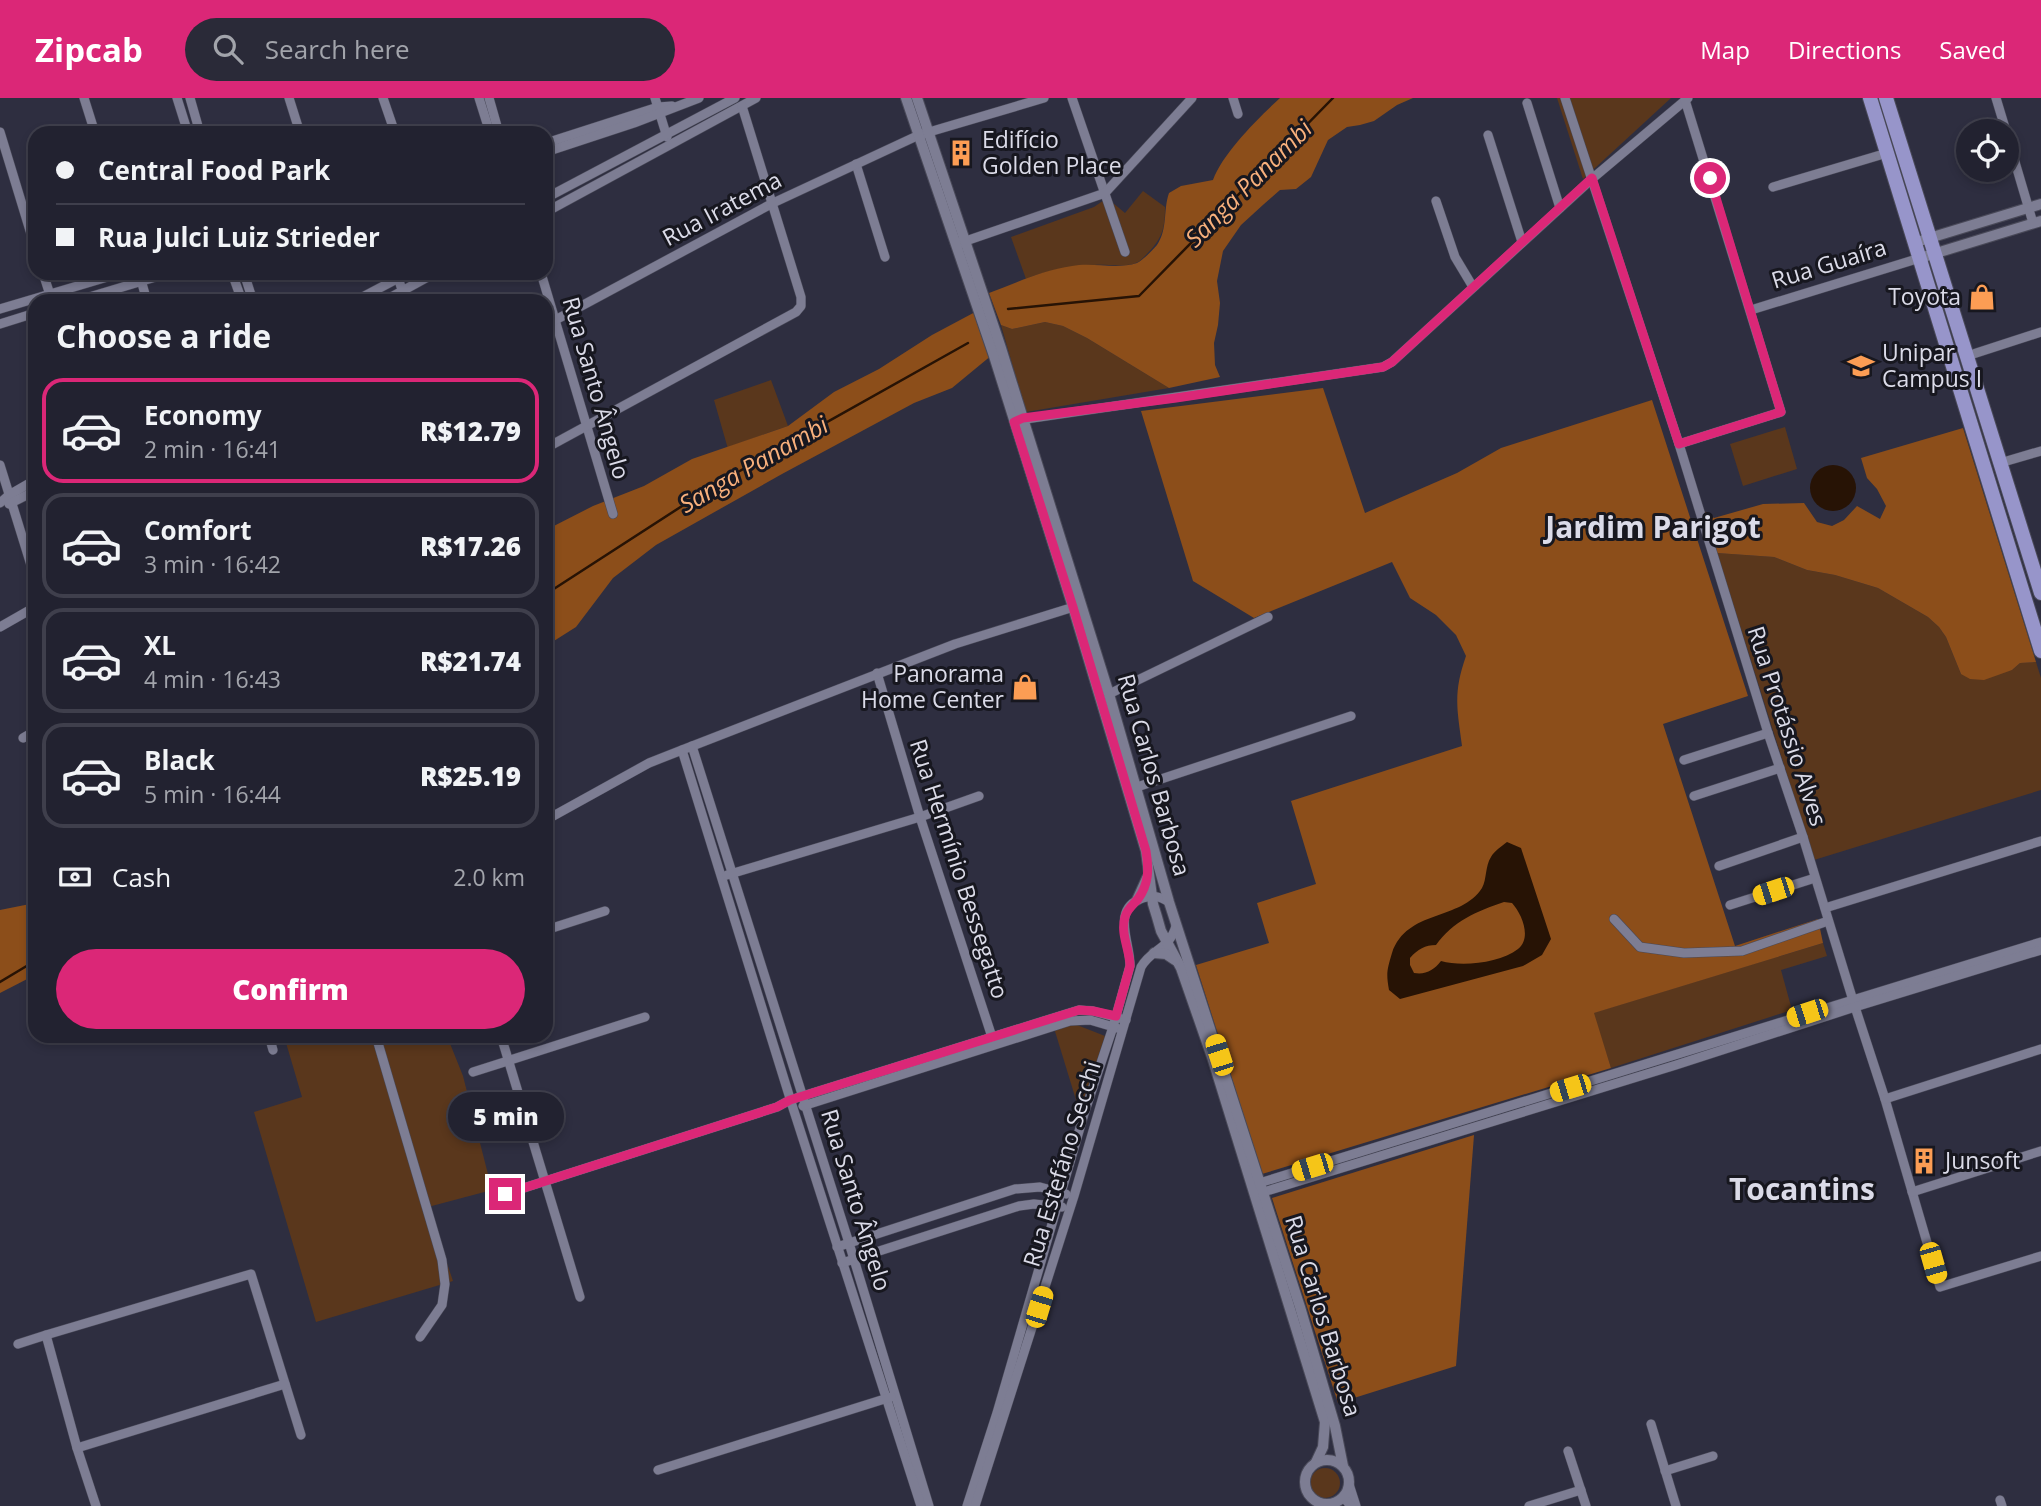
<!DOCTYPE html>
<meta charset="utf-8">
<style>
body{margin:0;font-family:"Open Sans",sans-serif;background:#2a2a38;color:#f1f3f6;height:100vh;display:flex;flex-direction:column;font-size:26px;white-space:nowrap}
*{box-sizing:border-box;margin:0}
p{font-size:23px;color:#a2a4ab}
.icon{flex:none;width:38px;height:38px;fill:none;stroke:currentColor;stroke-width:2;stroke-linecap:round;stroke-linejoin:round}
.map{position:relative;flex:1;overflow:hidden}
.details{position:absolute;left:28px;top:196px;width:525px;height:749px;display:flex;flex-direction:column;background:#222230;border-radius:21px;box-shadow:0 4px 10px #0003,0 0 0 2px #3f3f4c}
.details>*{flex:none}
.top-card{position:absolute;left:28px;top:28px;width:525px;height:154px;border-radius:21px;box-shadow:0 4px 10px #0003,0 0 0 2px #3f3f4c;display:grid;align-content:center;height:154px;padding:0 28px;background:#222230}
.buttons{position:absolute;left:1956px;top:21px;display:grid;gap:14px}
.buttons a{display:grid;place-items:center;width:63px;height:63px;border-radius:50%;background:#222230;box-shadow:0 4px 10px #0003,0 0 0 2px #3f3f4c;font-size:35px}
.end{position:absolute;width:32px;height:32px;margin:-16px;border:9px solid #db2777;background:#fff;box-shadow:0 0 0 4px #fff}
.from{border-radius:50%}
.bubble{position:absolute;height:49px;border-radius:24px;background:#222230;box-shadow:0 4px 10px #0003,0 0 0 2px #3f3f4c;font-size:23px;font-weight:800;line-height:49px;text-align:center}
.car{position:absolute;width:21px;height:42px;margin:-21px -10px;border-radius:9px;box-shadow:0 0 5px 2px #0007;background:linear-gradient(#f5c518 24%,#345 0 40%,#f5c518 0 76%,#345 0 86%,#f5c518 0)}
.top-card b{display:flex;align-items:center;gap:24px;height:66px;font-size:26px}
.top-card b+b{border-top:2px solid #3f3f4c}
.top-card i{width:18px;height:18px;background:#f1f3f6}
ul{padding:0;list-style:none}
li{display:flex;align-items:center;gap:21px;height:105px;margin:0 14px 10px;padding:0 14px;border:4px solid #3f3f4c;border-radius:21px}
li div{flex:1}
li b{display:block;font-size:26px}
li em{font-style:normal;font-weight:800}
li.current{border-color:#db2777}
li>.icon{width:63px;height:63px;stroke-width:1.5}
h2{padding:0 28px;font-size:32px;line-height:84px}
.pay{display:flex;align-items:center;gap:18px;height:77px;padding:0 28px;font-size:26px}
.pay p{margin-inline-start:auto}
.action{display:flex;gap:14px;margin-top:auto;padding:14px 28px}
.action a{flex:1;height:80px;border-radius:42px;background:#db2777;color:#fff;font-size:28px;font-weight:800;line-height:80px;text-align:center}
header{display:flex;align-items:center;gap:42px;box-sizing:border-box;height:98px;padding:0 35px;background:#db2777;color:#fff}
header strong{font-size:33px}
nav{display:flex;gap:38px;margin-inline-start:auto;font-size:24px}
.search{width:490px;height:63px;background:#2a2a38;display:flex;align-items:center;gap:18px;box-sizing:border-box;padding:0 24px;border-radius:38px;color:#a2a4ab;font-size:26px}
.map>svg:first-child{display:block}
.green{fill:#5a371c}
.forest{fill:#8c4e1a}
.water{fill:#271305;fill-rule:evenodd}
.lines{fill:none;stroke-linecap:round;stroke-linejoin:round}
.stream{stroke:#271305;stroke-width:2.5}
.minor-casing{stroke:#494958;stroke-width:10}
.tertiary-casing{stroke:#494958;stroke-width:12}
.primary-casing{stroke:#494958;stroke-width:16}
.minor{stroke:#7d7d93;stroke-width:9}
.tertiary{stroke:#7d7d93;stroke-width:10}
.primary{stroke:#9795ca;stroke-width:14}
.route{stroke:#db2777;stroke-width:9}
.labels{text-anchor:middle;stroke-width:6;stroke-linejoin:round;paint-order:stroke}
.poi-label{font-size:23px;fill:#dbdbe8;stroke:#17171f;text-anchor:start}
.street-label{font-size:23px;fill:#dbdbe8;stroke:#17171f}
.water-label{font-size:24px;font-style:italic;fill:#f8b07c;stroke:#17171f}
.district-label{font-size:30px;font-weight:bold;fill:#dbdbe8;stroke:#17171f}
</style>
<header>
<strong>Zipcab</strong>
<div class="search"><svg class="icon" aria-label="search" viewBox="0 0 24 24"><circle cx="10" cy="10" r="6"/><path d="M15 15l6 6"/></svg>Search here</div>
<nav><a>Map</a><a>Directions</a><a>Saved</a></nav>
</header>
<div class="map">
<svg width="2041" height="1408" viewBox="0 0 2041 1408">
<rect width="100%" height="100%" fill="#2e2e40"/>
<!-- green -->
<g class="green">
<polygon points="1557,0 1671,0 1583,81"/>
<path d="M1143 93 1165 109C1165 131 1162 141 1146 157 1146 157 1139 164 1138 164 1127 170 1107 166 1095 167 1072 168 1046 172 1026 181L1011 139 1094 109 1107 100 1125 115Z"/>
<polygon points="1045,224 1063,228 1087,240 1169,290 1026,314 1001,227 1012,231"/>
<polygon points="771,282 788,328 731,348 730,358 714,302"/>
<polygon points="1785,329 1797,371 1743,388 1730,346"/>
<polygon points="1717,455 1774,459 1807,472 1835,477 1878,490 1928,519 1939,529 1946,539 1961,576 2012,572 2020,565 2036,564 2041,580 2041,692 1814,762"/>
<polygon points="1823,845 1827,858 1781,872 1792,912 1611,970 1593,915"/>
<polygon points="1072,925 1105,938 1080,1015 1054,930"/>
<polygon points="284,938 447,938 463,978 492,1092 428,1109 453,1183 316,1224 254,1014 302,999"/>
<circle cx="1325" cy="1385" r="15"/>
</g>
<!-- forest -->
<g class="forest">
<path d="M1280 0H1413L1397 7 1374 23 1360 27 1347 29 1328 42 1311 79 1296 91 1280 92 1264 106 1241 127 1223 153 1217 183 1220 205 1218 227 1214 245 1215 267 1220 279 1169 290 1087 240 1063 228 1045 224 1012 231 1001 227 989 195C1016 185 1043 172 1072 168 1093 164 1116 172 1137 165 1143 162 1153 152 1157 147 1168 131 1163 112 1169 95L1181 88 1213 82C1222 56 1259 19 1280 0Z"/>
<polygon points="977,213 992,257 952,290 914,305 782,376 656,447 613,480 576,529 546,548 546,432 593,408 644,388 692,361 788,328 834,294 879,271 932,237"/>
<path d="M1323 290 1365 415 1457 375 1501 350 1652 302 1748 598 1663 626 1735 848 1818 821 1823 845 1594 915 1611 970 1262 1076 1196 867 1269 845 1257 805 1316 786 1291 703 1462 648C1457 610 1453 595 1466 558L1456 537 1436 517 1410 500 1392 464 1254 520 1193 483 1141 313Z"/>
<polygon points="1963,330 2036,564 2020,565 2012,572 1984,582 1970,581 1961,576 1946,539 1939,529 1928,519 1878,490 1835,477 1807,472 1774,459 1717,455 1704,413 1714,420 1763,406 1804,405 1817,424 1832,428 1844,422 1857,408 1880,421 1886,408 1877,391 1867,380 1861,360"/>
<polygon points="35,805 35,877 0,895 0,812"/>
<polygon points="1474,1037 1456,1268 1338,1305 1272,1100"/>
</g>
<!-- water -->
<g class="water">
<circle cx="1833" cy="390" r="23"/>
<path d="M1507 744 1521 750 1551 841 1542 857 1523 868 1400 901 1389 892C1386 875 1387 872 1392 855 1407 811 1461 823 1482 790 1487 781 1485 768 1491 759 1494 753 1502 748 1507 744ZM1504 804 1512 805C1522 816 1532 840 1518 851 1500 865 1462 869 1441 863 1434 872 1426 877 1414 875L1410 867V860C1418 851 1425 847 1436 847 1453 823 1477 813 1504 804Z"/>
</g>
<g class="lines">
<!-- stream -->
<g class="stream">
<polyline points="1008,211 1139,198 1333,0"/>
<polyline points="546,496 713,388 968,245"/>
<polyline points="0,884 35,863"/>
</g>
<!-- minor casing -->
<g class="minor-casing">
<g id="minor">
<polyline points="84,0 95,35"/>
<polyline points="177,0 188,35"/>
<polyline points="190,0 200,35"/>
<polyline points="289,0 300,35"/>
<polyline points="383,0 395,35"/>
<polyline points="479,0 490,35"/>
<polyline points="489,0 499,35"/>
<polyline points="655,0 667,39"/>
<polyline points="1072,0 1125,154"/>
<polyline points="1233,0 1238,16"/>
<polyline points="1565,0 1679,346 1768,635 1803,739 1855,909 1885,1001 1940,1189 2041,1158"/>
<polyline points="1996,0 2006,33"/>
<polyline points="1527,5 1560,110"/>
<polyline points="0,34 35,149"/>
<polyline points="1488,37 1522,144"/>
<polyline points="2007,37 2033,125"/>
<polyline points="546,45 658,9 672,8"/>
<polyline points="546,54 634,25 699,0"/>
<polyline points="856,66 885,159"/>
<polyline points="1773,89 1887,55"/>
<polyline points="546,100 735,0"/>
<polyline points="1436,103 1455,159 1473,189"/>
<polyline points="546,114 756,0"/>
<polyline points="960,145 1105,95 1192,0"/>
<polyline points="43,175 52,203"/>
<polyline points="139,175 147,203"/>
<polyline points="232,175 242,203"/>
<polyline points="244,175 253,203"/>
<polyline points="541,175 613,416"/>
<polyline points="398,180 406,203"/>
<polyline points="76,203 169,175"/>
<polyline points="355,203 408,175"/>
<polyline points="384,203 435,175"/>
<polyline points="0,211 121,175"/>
<polyline points="1751,212 1920,160"/>
<polyline points="0,226 35,215"/>
<polyline points="546,227 773,105 919,37 1044,0"/>
<polyline points="1967,258 2041,234"/>
<polyline points="1019,322 1383,269 1392,264 1593,80 1688,0"/>
<polyline points="1679,346 1781,314 1685,2"/>
<polyline points="546,350 796,214 801,208 801,199 742,8"/>
<polyline points="2000,365 2041,353"/>
<polyline points="0,367 35,480"/>
<polyline points="0,405 9,397 35,382"/>
<polyline points="9,406 35,393"/>
<polyline points="0,529 35,509"/>
<polyline points="877,575 920,719 992,939"/>
<polyline points="1109,596 1268,519"/>
<polyline points="23,640 35,633"/>
<polyline points="692,648 849,1145 929,1408"/>
<polyline points="682,652 793,1010 921,1408"/>
<polyline points="1684,662 1768,635"/>
<polyline points="1137,689 1351,618"/>
<polyline points="1694,698 1780,670"/>
<polyline points="546,722 649,665 682,652 955,546 1080,507"/>
<polyline points="1719,768 1803,739"/>
<polyline points="727,777 920,719 979,698"/>
<polyline points="1730,807 1815,780"/>
<polyline points="1825,810 2041,743"/>
<polyline points="1614,821 1640,849 1684,855 1742,853 1828,823"/>
<polyline points="546,832 605,813"/>
<polyline points="269,938 273,952"/>
<polyline points="376,938 442,1162 445,1186 442,1207 420,1239"/>
<polyline points="501,938 580,1199"/>
<polyline points="473,974 645,919"/>
<polyline points="1885,1001 2041,951"/>
<polyline points="803,1008 1070,923 1090,922 1117,930"/>
<polyline points="1253,1087 2041,844"/>
<polyline points="1912,1094 2041,1053"/>
<polyline points="505,1096 777,1009 790,1002 1079,912 1093,913 1126,922"/>
<polyline points="1257,1096 1676,967 1855,909 2041,852"/>
<polyline points="837,1149 1015,1091 1040,1089 1066,1096"/>
<polyline points="842,1165 1019,1108 1034,1106 1062,1109"/>
<polyline points="46,1237 251,1176 301,1337"/>
<polyline points="18,1246 46,1237 77,1350 96,1408"/>
<polyline points="1651,1326 1676,1408"/>
<polyline points="77,1350 285,1286"/>
<polyline points="1568,1353 1586,1408"/>
<polyline points="658,1372 891,1299"/>
<polyline points="1665,1373 1713,1358"/>
<polyline points="1349,1386 1356,1408"/>
<polyline points="1343,1399 1351,1408"/>
<polyline points="2000,1402 2002,1408"/>
<path d="M967 1408 997 1315 1084 1016 1113 929 1130 868C1131 846 1110 810 1143 800 1153 797 1159 798 1169 804"/>
<path d="M975 1408 1074 1098 1141 869C1152 850 1169 852 1176 828"/>
<polyline points="1529,1408 1581,1392"/>
</g>
</g>
<!-- tertiary casing -->
<g class="tertiary-casing">
<g id="tertiary">
<polyline points="906,0 994,258 1073,509 1146,753 1153,806 1157,819 1161,833 1181,870 1212,959 1325,1324 1323,1349 1316,1364"/>
<polyline points="917,0 1001,250 1109,596 1169,804 1300,1209 1335,1328 1343,1368"/>
<polyline points="1923,142 2041,106"/>
<polyline points="1920,160 2041,123"/>
<polyline points="1137,802 1147,780"/>
<polyline points="1154,855 1166,856 1175,862"/>
<circle cx="1327" cy="1384" r="22"/>
</g>
</g>
<!-- primary casing -->
<g class="primary-casing">
<g id="primary">
<polyline points="1870,0 2041,553"/>
<polyline points="1886,0 2041,495"/>
</g>
</g>
<!-- minor -->
<use href="#minor" class="minor"/>
<!-- tertiary -->
<use href="#tertiary" class="tertiary"/>
<!-- primary -->
<use href="#primary" class="primary"/>
</g>
<g class="lines">
<!-- route -->
<path class="route" d="M505 1096 777 1009 790 1002 1079 912 1093 913 1116 918 1130 868C1130 852 1120 836 1125 819 1127 811 1133 807 1138 801 1149 786 1149 771 1146 753L1073 509 1014 324 1023 320 1176 300 1383 269 1392 264 1592 80 1679 346 1781 314 1710 80"/>
</g>
<!-- icons -->
<defs>
<g id="building-bare" transform="scale(2.1)"><path d="M-4-6H4V6H1V3H-1V6H-4ZM-2.5-4.3h1.7v1.8h-1.7ZM.8-4.3h1.7v1.8H.8ZM-2.5-1h1.7V.8h-1.7ZM.8-1h1.7V.8H.8Z" fill="#fc9d54" stroke="#17171f" stroke-width="2.5" paint-order="stroke"/></g>
<g id="shop-bare" transform="scale(2.1)"><path d="M-5-2.5h2.3a2.7 3.5 0 0 1 5.4 0H5L5.5 6h-11ZM-1.5-2.5h3a1.5 2.3 0 0 0-3 0Z" fill="#fc9d54" stroke="#17171f" stroke-width="2.5" paint-order="stroke"/></g>
<g id="university-bare" transform="scale(2.1)"><path d="M0-5L7-2L0 1L-7-2ZM-4 1L0 2.5L4 1V4Q0 6-4 4Z" fill="#fc9d54" stroke="#17171f" stroke-width="2.5" paint-order="stroke"/></g>
</defs>
<g fill-rule="evenodd">
<use href="#building-bare" x="961" y="55"/>
<use href="#shop-bare" x="1982" y="199"/>
<use href="#university-bare" x="1861" y="268"/>
<use href="#shop-bare" x="1025" y="589"/>
<use href="#building-bare" x="1924" y="1063"/>
</g>
<g class="labels">
<!-- poi labels -->
<g class="poi-label">
<text x="982" y="50">Edifício<tspan x="982" dy="26">Golden Place</tspan></text>
<text x="1961" y="207" text-anchor="end">Toyota</text>
<text x="1882" y="263">Unipar<tspan x="1882" dy="26">Campus I</tspan></text>
<text x="1004" y="584" text-anchor="end">Panorama<tspan x="1004" dy="26">Home Center</tspan></text>
<text x="1945" y="1071">Junsoft</text>
</g>
<!-- street labels -->
<g class="street-label">
<text transform="translate(722 111) rotate(-28)" y="8">Rua Iratema</text>
<text transform="translate(1829 166) rotate(-17)" y="8">Rua Guaíra</text>
<text transform="translate(596 290) rotate(74)" y="8">Rua Santo Ângelo</text>
<text transform="translate(1787 628) rotate(72)" y="8">Rua Protássio Alves</text>
<text transform="translate(1154 677) rotate(74)" y="8">Rua Carlos Barbosa</text>
<text transform="translate(959 771) rotate(72)" y="8">Rua Hermínio Bessegatto</text>
<text transform="translate(1062 1066) rotate(-73)" y="8">Rua Estefáno Secchi</text>
<text transform="translate(856 1102) rotate(73)" y="8">Rua Santo Ângelo</text>
<text transform="translate(1323 1218) rotate(73)" y="8">Rua Carlos Barbosa</text>
</g>
<!-- water labels -->
<g class="water-label">
<text transform="translate(1249 86) rotate(-45)" y="8">Sanga Panambi</text>
<text transform="translate(754 367) rotate(-30)" y="8">Sanga Panambi</text>
</g>
<!-- district labels -->
<g class="district-label">
<text x="1653" y="440">Jardim Parigot</text>
<text x="1802" y="1102">Tocantins</text>
</g>
</g>
</svg>
<div class="buttons">
<a><svg class="icon" aria-label="locate" viewBox="0 0 24 24"><circle cx="12" cy="12" r="6"/><path d="M12 2v4M12 18v4M2 12h4M18 12h4"/></svg></a>
</div>
<i class="end from" style="left:1710px;top:80px"></i>
<i class="end" style="left:505px;top:1096px"></i>
<div class="bubble" style="left:448px;top:994px;width:116px">5 min</div>
<i class="car" style="left:1773px;top:793px;rotate:252deg"></i>
<i class="car" style="left:1807px;top:915px;rotate:252deg"></i>
<i class="car" style="left:1219px;top:957px;rotate:342deg"></i>
<i class="car" style="left:1570px;top:990px;rotate:253deg"></i>
<i class="car" style="left:1312px;top:1069px;rotate:253deg"></i>
<i class="car" style="left:1933px;top:1165px;rotate:164deg"></i>
<i class="car" style="left:1039px;top:1209px;rotate:17deg"></i>
<div class="top-card">
<b><i class="from"></i>Central Food Park</b>
<b><i></i>Rua Julci Luiz Strieder</b>
</div>
<section class="details">
<h2>Choose a ride</h2>
<ul>
<li class="current"><svg class="icon" aria-label="car" viewBox="0 0 24 24"><path d="M5 17H2v-5l4-1 3-4h7l3 4 3 1v5h-3M9 17h6M6 11h13"/><circle cx="7" cy="17" r="2"/><circle cx="17" cy="17" r="2"/></svg><div><b>Economy</b><p>2 min · 16:41</p></div><em>R$12.79</em></li>
<li><svg class="icon" aria-label="car" viewBox="0 0 24 24"><path d="M5 17H2v-5l4-1 3-4h7l3 4 3 1v5h-3M9 17h6M6 11h13"/><circle cx="7" cy="17" r="2"/><circle cx="17" cy="17" r="2"/></svg><div><b>Comfort</b><p>3 min · 16:42</p></div><em>R$17.26</em></li>
<li><svg class="icon" aria-label="car" viewBox="0 0 24 24"><path d="M5 17H2v-5l4-1 3-4h7l3 4 3 1v5h-3M9 17h6M6 11h13"/><circle cx="7" cy="17" r="2"/><circle cx="17" cy="17" r="2"/></svg><div><b>XL</b><p>4 min · 16:43</p></div><em>R$21.74</em></li>
<li><svg class="icon" aria-label="car" viewBox="0 0 24 24"><path d="M5 17H2v-5l4-1 3-4h7l3 4 3 1v5h-3M9 17h6M6 11h13"/><circle cx="7" cy="17" r="2"/><circle cx="17" cy="17" r="2"/></svg><div><b>Black</b><p>5 min · 16:44</p></div><em>R$25.19</em></li>
</ul>
<div class="pay"><svg class="icon" aria-label="cash" viewBox="0 0 24 24"><path d="M3 7h18v10H3z"/><circle cx="12" cy="12" r="2"/></svg>Cash<p>2.0 km</p></div>
<div class="action"><a>Confirm</a></div>
</section>
</div>
